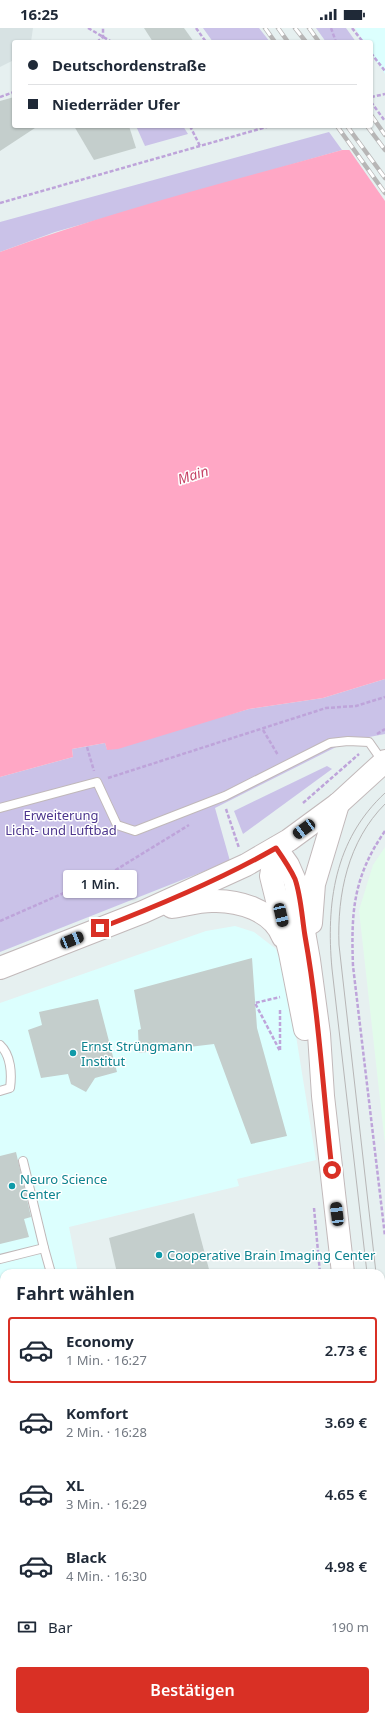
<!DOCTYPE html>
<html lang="de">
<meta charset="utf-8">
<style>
body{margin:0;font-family:"Noto Sans",sans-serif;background:#f6f6f7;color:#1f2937;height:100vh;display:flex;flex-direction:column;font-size:15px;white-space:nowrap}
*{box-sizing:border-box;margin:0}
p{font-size:13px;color:#747a83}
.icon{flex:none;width:22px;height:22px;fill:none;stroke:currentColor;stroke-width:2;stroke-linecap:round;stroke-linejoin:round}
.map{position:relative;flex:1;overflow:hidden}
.panel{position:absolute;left:0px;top:1241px;width:385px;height:452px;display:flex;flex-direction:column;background:#fff;border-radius:12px 12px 0 0;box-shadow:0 1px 3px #0004}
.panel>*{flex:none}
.guide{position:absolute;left:12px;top:12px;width:361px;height:88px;border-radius:4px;box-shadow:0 1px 3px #0004;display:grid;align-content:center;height:88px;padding:0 16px;background:#fff}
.end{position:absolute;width:18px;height:18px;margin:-9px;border:5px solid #d93025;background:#fff;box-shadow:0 0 0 2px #fff}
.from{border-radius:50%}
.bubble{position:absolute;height:28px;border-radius:4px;background:#fff;box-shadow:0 1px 3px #0004;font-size:13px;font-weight:600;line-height:28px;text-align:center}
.car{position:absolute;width:12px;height:24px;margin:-12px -6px;border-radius:5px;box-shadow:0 0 3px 1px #0007;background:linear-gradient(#222 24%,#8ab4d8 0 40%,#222 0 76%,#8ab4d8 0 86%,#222 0)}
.guide b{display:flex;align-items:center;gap:14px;height:38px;font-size:15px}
.guide b+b{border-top:1px solid #e0e1e3}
.guide i{width:10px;height:10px;background:#1f2937}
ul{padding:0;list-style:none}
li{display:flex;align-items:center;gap:12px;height:66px;margin:0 8px 6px;padding:0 8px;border:2px solid transparent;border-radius:4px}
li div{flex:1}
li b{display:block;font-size:15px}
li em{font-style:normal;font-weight:600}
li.active{border-color:#d93025}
li>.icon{width:36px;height:36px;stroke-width:1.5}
h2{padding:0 16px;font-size:18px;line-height:48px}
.pay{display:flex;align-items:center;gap:10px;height:44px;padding:0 16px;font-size:15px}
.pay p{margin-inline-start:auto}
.button{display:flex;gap:8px;margin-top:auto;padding:8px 16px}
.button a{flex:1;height:46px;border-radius:4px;background:#d93025;color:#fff;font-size:16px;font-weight:600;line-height:46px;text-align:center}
.status{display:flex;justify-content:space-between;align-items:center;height:28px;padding:0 20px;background:#fff;direction:ltr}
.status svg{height:11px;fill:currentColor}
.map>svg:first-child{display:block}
.commercial{fill:#dcfffe}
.education{fill:#d7e2e3}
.medical{fill:#e2fcea}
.green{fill:#cac2e8}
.water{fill:#ffa7c5}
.pier{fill:#e6f0f0}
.building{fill:#c4cecc}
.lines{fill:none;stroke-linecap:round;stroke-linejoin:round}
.lane-casing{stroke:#c0b8b9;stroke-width:10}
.street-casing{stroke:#c0b8b9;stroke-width:17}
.secondary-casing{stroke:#c2b9ba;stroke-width:24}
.path{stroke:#bea4da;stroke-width:2.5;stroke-dasharray:4 2;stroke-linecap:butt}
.lane{stroke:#fff;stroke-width:8}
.street{stroke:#fff;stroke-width:15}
.secondary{stroke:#fff;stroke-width:22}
.tram{stroke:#b7b6b6;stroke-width:1}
.rail-casing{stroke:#b7b6b6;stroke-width:4.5}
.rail{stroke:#fff;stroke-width:3;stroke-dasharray:9;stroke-linecap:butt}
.route{stroke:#d93025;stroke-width:5}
.culture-dot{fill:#0f9aa8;stroke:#fff;stroke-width:1.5}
.labels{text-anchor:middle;stroke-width:3;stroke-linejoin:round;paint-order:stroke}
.park-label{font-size:13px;fill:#4c358d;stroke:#fff}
.culture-label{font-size:13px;fill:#0d838f;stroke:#fff;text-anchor:start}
.water-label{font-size:14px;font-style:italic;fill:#c74568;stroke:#fff}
</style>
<div class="status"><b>16:25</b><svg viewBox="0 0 49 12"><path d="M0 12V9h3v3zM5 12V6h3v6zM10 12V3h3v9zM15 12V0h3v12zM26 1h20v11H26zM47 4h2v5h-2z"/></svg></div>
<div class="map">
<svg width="385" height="1693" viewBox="0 0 385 1693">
<rect width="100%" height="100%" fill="#e6f0f0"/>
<!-- commercial -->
<g class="commercial">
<polygon points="355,0 385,0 385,46 371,25 371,14 364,14"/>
<polygon points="235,898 254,904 276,921 287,952 316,1132 237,1151 239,1158 69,1199 78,1245 4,1245 4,1333 0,1334 0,975 206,903"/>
</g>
<!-- education -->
<polygon class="education" points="0,0 33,0 31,14 14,14 14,32 0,39"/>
<!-- medical -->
<g class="medical">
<polygon points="385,819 385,1116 359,882 373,837"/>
<polygon points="4,1428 4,1689 333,1689 333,1693 0,1693 0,1429"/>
</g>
<!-- green -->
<g class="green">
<polygon points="203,0 259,0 270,14 213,14"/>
<polygon points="316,0 346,0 356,14 326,14"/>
<polygon points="136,98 183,98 188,106 145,118"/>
<polygon points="329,104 342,122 55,204 0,224 0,194"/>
<polygon points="385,651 385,706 348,713 215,780 230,833 0,924 0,749 73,729 72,721 105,715 107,721 249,681 323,670"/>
<polygon points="327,738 332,741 243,806 234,783"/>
</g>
<!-- water -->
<path class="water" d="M385 110V651L323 670 249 681 118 721 107 722 105 715 72 721 73 729 0 749V224C112 183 228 154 342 122H349Z"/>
<!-- pier -->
<polygon class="pier" points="385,108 385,173 348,120"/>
<!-- building -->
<g class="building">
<polygon points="144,0 184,0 194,14 153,14"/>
<polygon points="14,69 14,98 38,98 0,123 0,73"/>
<polygon points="74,98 129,98 136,120 94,132"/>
<polygon points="252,930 257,1000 287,1108 251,1116 214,1016 139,1025 138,1002 141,1001 134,962"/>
<polygon points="98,971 117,1044 95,1050 86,1064 71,1056 68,1046 41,1050 28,1002 42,997 39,984"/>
<polygon points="16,1124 31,1189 24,1191 29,1209 0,1216 0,1128"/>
<polygon points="194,1185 210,1245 117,1245 109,1210"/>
</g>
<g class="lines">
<!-- lane casing -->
<g class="lane-casing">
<g id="lane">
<polyline points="0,780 97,754 117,797 135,803 225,768 330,715 348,713 369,714 383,734"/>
<path d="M0 1017C11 1027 12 1046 10 1060L0 1063"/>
<polyline points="23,1133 44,1220"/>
<polyline points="0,1231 44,1220 51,1245"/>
<polyline points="381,1257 385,1256"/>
</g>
</g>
<!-- street casing -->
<g class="street-casing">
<g id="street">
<polyline points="0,1353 4,1352"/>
<polyline points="381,1581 385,1581"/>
</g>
</g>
<!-- secondary casing -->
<g class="secondary-casing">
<g id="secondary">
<polyline points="276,820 288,837 295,853 309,932 319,1006 323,1068 343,1245"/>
<polyline points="276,820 271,848 290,925 305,1001"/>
<path d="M172 879C185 877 199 873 212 873 238 872 273 882 283 909"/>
<polyline points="311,895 314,856 338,776"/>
<polyline points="0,940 143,884 246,837 289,812 338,776 385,733"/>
<polyline points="362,1693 363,1689"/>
</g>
</g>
<!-- path -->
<g class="path">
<polyline points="88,0 112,14"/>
<polyline points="196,0 206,14"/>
<polyline points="331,0 336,14"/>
<polyline points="352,0 363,14"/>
<polyline points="97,14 103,9 103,0"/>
<polyline points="371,25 385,43"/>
<polyline points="0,69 14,64"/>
<polyline points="371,69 385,66"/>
<polyline points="371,74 385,93"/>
<polyline points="190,98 200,118"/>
<polyline points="0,175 270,98"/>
<polyline points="263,702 278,727"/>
<polyline points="377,706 385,701"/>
<polyline points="87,719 94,743"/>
<polyline points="108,750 326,680 356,678 385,669"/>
<polyline points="303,775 359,726"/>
<polyline points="226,781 239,820"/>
<path d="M385 803C353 849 351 884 353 938L385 1208"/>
<polyline points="0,893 114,843 189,797"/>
<polyline points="280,982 280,1023 255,975 280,969"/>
<polyline points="314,1180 320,1245"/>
<polyline points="381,1307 385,1307"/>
<polyline points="381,1555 385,1554"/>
</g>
<!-- lane -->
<use href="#lane" class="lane"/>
<!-- street -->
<use href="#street" class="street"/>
<!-- secondary -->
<use href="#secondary" class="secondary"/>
<!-- tram -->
<g class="tram">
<path d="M367 1245 332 941C326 876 334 812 385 765"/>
<path d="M376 1245 339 917C337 866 348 813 385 776"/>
<polyline points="381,1287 385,1322"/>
<polyline points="381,1367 385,1399"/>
<polyline points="381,1662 385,1645"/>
<polyline points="374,1693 375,1689"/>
<polyline points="384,1693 385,1687"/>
</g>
<!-- rail casing -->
<g class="rail-casing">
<g id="rail">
<polyline points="265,0 275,14"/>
<polyline points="278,0 288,14"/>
<polyline points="295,0 306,14"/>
<polyline points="309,0 319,14"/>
<polyline points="371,87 385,107"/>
<polyline points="337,98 385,165"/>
<polyline points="347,98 385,150"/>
<polyline points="367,98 385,122"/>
</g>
</g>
<!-- rail -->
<use href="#rail" class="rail"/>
</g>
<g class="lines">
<!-- route -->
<path class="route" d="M100 900C160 877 220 852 276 820 283 830 290 840 295 851 301 868 302 890 305 908 319 986 323 1064 332 1142"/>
</g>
<!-- markers -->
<g class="culture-dot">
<circle cx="73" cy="1025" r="4"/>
<circle cx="12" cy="1158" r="4"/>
<circle cx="159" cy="1227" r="4"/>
</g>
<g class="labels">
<!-- park labels -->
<g class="park-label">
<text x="61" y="792">Erweiterung<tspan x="61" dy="15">Licht- und Luftbad</tspan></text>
</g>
<!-- culture labels -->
<g class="culture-label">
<text x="81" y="1023">Ernst Strüngmann<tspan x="81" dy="15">Institut</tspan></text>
<text x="20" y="1156">Neuro Science<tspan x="20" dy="15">Center</tspan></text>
<text x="167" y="1232">Cooperative Brain Imaging Center</text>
</g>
<!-- water labels -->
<g class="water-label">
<text transform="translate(193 447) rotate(-17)" y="5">Main</text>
</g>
</g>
</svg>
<i class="end from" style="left:332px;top:1142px"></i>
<i class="end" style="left:100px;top:900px"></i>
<div class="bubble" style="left:63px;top:842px;width:74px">1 Min.</div>
<i class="car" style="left:304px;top:801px;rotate:234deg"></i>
<i class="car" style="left:281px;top:887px;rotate:167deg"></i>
<i class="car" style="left:72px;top:912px;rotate:68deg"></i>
<i class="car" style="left:337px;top:1186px;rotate:353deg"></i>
<div class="guide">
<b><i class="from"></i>Deutschordenstraße</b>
<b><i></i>Niederräder Ufer</b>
</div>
<section class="panel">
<h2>Fahrt wählen</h2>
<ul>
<li class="active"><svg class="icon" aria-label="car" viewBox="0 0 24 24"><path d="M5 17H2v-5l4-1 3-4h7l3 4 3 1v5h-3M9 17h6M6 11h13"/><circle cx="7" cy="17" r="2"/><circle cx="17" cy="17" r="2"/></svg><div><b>Economy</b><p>1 Min. · 16:27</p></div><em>2.73 €</em></li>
<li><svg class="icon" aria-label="car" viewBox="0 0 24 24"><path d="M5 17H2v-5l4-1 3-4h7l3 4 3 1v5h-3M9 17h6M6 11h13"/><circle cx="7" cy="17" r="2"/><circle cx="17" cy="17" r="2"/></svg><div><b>Komfort</b><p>2 Min. · 16:28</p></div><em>3.69 €</em></li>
<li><svg class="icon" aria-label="car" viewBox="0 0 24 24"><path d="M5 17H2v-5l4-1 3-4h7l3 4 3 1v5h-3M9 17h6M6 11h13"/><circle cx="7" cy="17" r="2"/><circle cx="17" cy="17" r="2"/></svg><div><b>XL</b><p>3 Min. · 16:29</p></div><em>4.65 €</em></li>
<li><svg class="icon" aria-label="car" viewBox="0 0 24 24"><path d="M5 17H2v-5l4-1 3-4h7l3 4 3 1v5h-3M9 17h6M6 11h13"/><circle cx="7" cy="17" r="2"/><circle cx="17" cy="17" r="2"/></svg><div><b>Black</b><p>4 Min. · 16:30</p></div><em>4.98 €</em></li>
</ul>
<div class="pay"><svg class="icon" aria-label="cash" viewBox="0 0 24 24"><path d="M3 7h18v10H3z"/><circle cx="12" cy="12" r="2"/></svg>Bar<p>190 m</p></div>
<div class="button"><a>Bestätigen</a></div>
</section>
</div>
